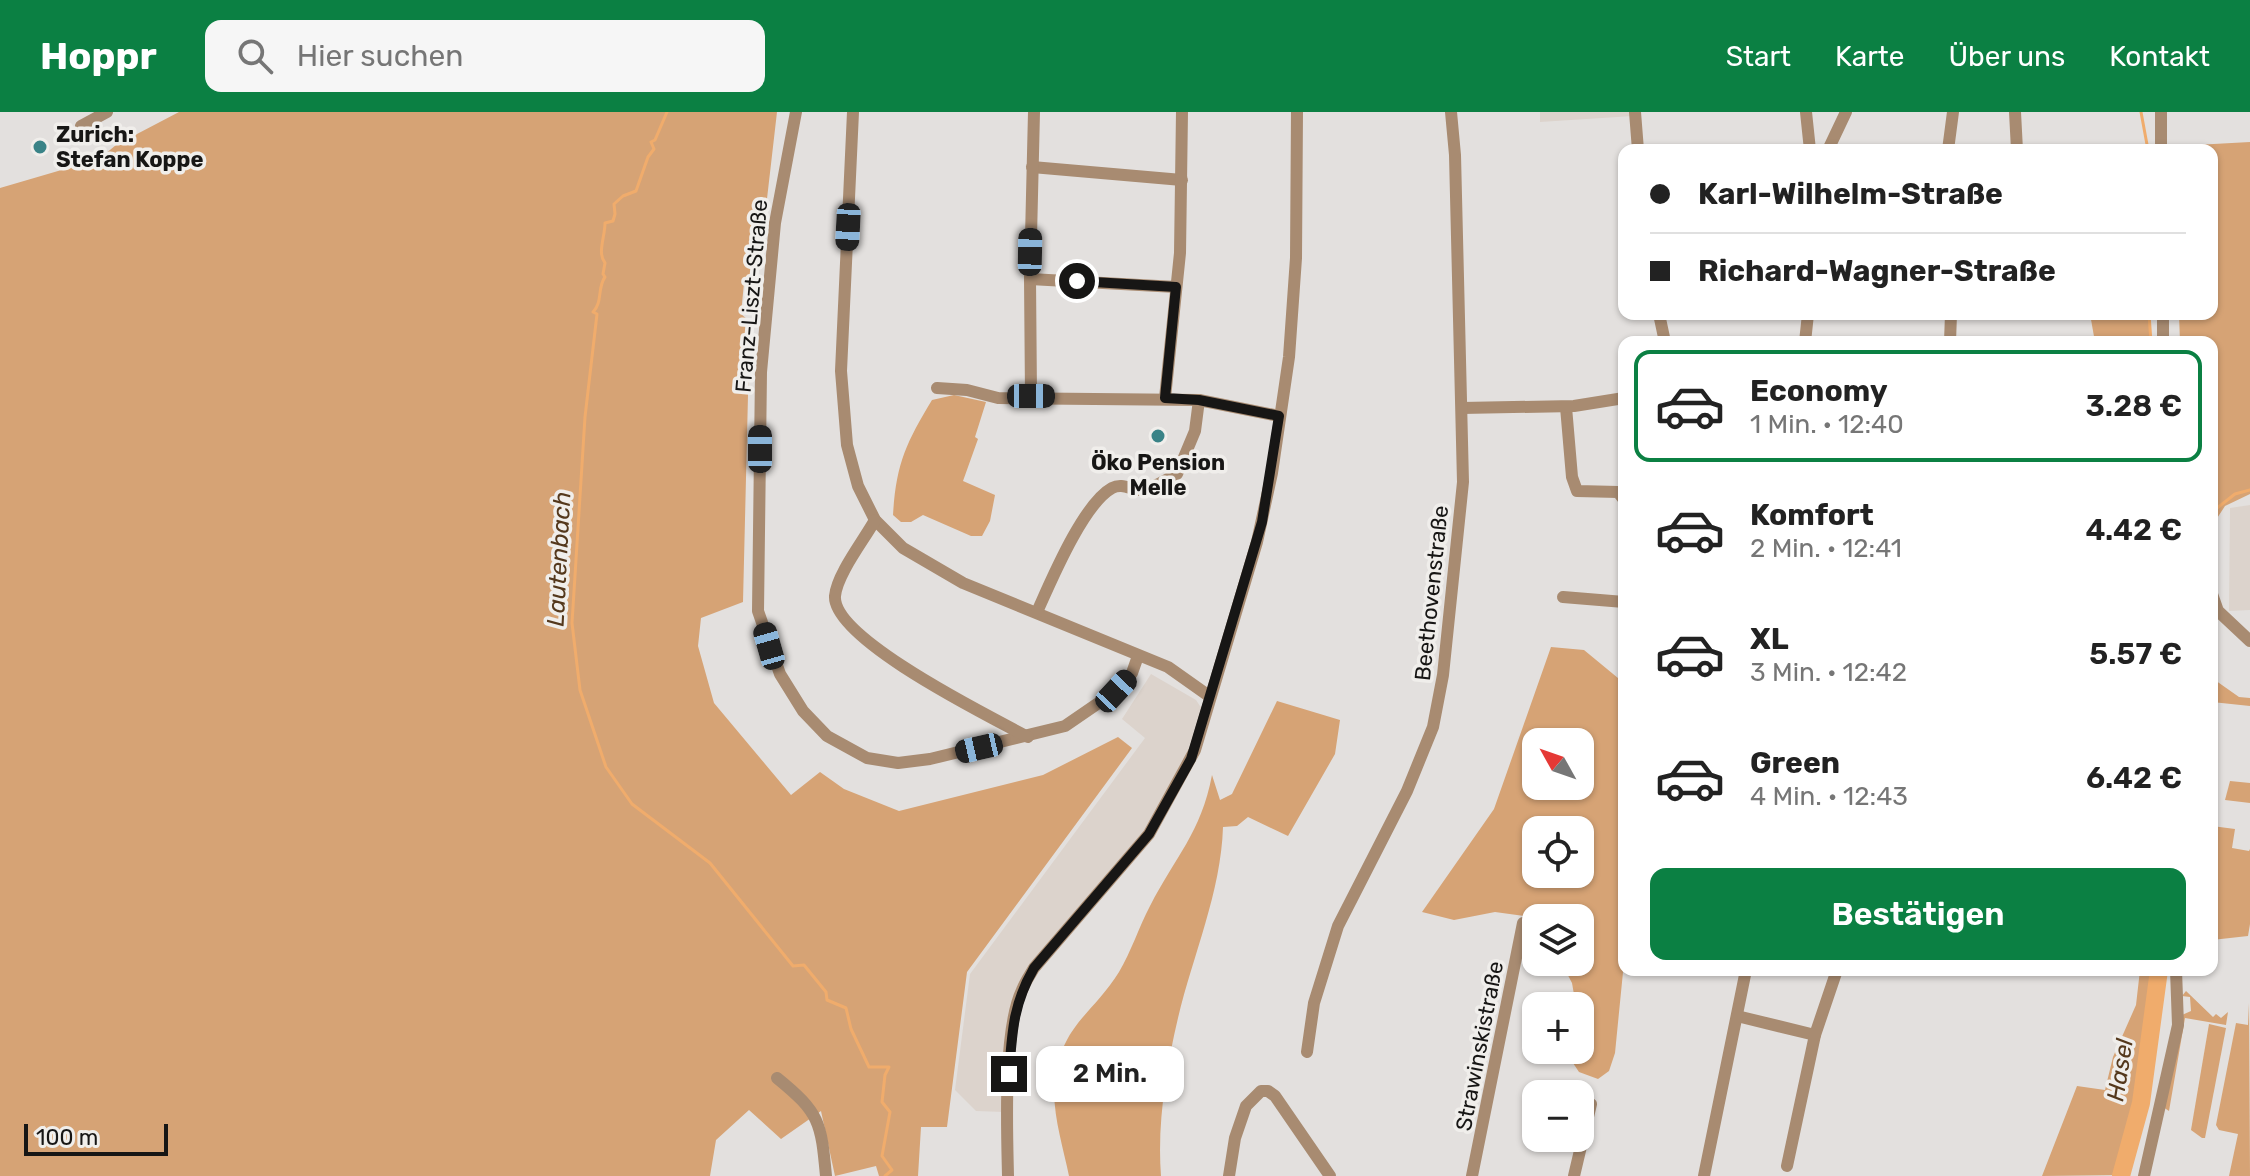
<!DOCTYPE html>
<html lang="de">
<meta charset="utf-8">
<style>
body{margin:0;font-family:Rubik,sans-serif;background:#f6f6f6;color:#222;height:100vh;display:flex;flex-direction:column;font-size:30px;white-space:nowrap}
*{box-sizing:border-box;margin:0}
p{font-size:26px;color:#767676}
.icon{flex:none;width:44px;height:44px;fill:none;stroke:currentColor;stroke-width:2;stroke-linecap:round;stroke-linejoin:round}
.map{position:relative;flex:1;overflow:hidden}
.details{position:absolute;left:1618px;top:224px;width:600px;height:640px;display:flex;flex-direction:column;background:#fff;border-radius:16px;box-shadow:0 2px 6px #0004}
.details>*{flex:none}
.top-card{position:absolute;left:1618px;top:32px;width:600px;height:176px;border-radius:16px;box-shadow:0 2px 6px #0004;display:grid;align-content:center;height:176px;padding:0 32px;background:#fff}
.needle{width:52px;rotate:310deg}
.buttons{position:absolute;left:1522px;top:616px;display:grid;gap:16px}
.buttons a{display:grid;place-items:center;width:72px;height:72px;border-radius:16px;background:#fff;box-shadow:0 2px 6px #0004;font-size:40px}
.scale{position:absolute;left:24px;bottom:20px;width:144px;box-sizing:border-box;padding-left:8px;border:4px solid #171615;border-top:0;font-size:22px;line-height:28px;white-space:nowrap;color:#171615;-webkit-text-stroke:6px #f0eeeb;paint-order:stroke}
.end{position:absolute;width:36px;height:36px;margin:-18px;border:10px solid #171615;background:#fff;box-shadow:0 0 0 4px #fff}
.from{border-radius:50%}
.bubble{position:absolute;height:56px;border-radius:16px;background:#fff;box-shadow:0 2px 6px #0004;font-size:26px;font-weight:600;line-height:56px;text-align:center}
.car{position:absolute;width:24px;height:48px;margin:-24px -12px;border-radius:10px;box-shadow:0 0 6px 2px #0007;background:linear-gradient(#222 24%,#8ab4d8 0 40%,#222 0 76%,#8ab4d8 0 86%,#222 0)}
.top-card b{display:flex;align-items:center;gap:28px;height:76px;font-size:30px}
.top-card b+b{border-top:2px solid #e0e0e0}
.top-card i{width:20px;height:20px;background:#222}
ul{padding:14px 0 0;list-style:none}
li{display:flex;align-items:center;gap:24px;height:112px;margin:0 16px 12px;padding:0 16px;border:4px solid transparent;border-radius:16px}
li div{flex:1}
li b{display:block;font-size:30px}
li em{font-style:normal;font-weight:600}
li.active{border-color:#0b8043}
li>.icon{width:72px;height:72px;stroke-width:1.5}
.button{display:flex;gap:16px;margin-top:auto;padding:16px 32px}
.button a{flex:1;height:92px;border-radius:16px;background:#0b8043;color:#fff;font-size:32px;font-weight:600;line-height:92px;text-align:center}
header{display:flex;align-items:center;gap:48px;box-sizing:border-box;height:112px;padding:0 40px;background:#0b8043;color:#fff}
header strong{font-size:38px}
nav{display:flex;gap:44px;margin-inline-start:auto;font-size:28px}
.search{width:560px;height:72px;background:#f6f6f6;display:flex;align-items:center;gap:20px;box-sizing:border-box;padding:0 28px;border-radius:16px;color:#767676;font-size:30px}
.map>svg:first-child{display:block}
.built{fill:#dcd3cc}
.green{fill:#d6a375;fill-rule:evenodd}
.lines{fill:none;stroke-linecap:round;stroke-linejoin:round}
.stream{stroke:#f0ac6c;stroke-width:3}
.river{stroke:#f0ac6c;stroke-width:18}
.minor{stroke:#a88b71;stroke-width:12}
.route{stroke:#171615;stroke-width:10}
.poi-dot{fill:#3a8387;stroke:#f0eeeb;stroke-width:3}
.labels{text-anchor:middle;stroke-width:7;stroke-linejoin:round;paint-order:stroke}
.poi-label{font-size:22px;font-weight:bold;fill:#171615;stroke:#f0eeeb;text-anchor:start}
.street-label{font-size:22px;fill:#171615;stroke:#f0eeeb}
.water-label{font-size:24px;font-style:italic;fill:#54381c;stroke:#f0eeeb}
</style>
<header>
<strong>Hoppr</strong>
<div class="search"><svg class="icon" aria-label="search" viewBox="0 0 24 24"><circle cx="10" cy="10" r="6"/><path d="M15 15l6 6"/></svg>Hier suchen</div>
<nav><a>Start</a><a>Karte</a><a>Über uns</a><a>Kontakt</a></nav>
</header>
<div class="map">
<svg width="2250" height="1064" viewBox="0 0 2250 1064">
<rect width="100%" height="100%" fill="#e3e0de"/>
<!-- built -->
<g class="built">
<polygon points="1540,0 1633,0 1633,4 1540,10"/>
<polygon points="2250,393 2250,498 2229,499 2230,396"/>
<polygon points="1151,562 1196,588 1202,597 1186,644 1146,720 1017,879 1004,1000 976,999 955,978 970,862 1145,626 1122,607"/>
</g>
<!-- green -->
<g class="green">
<polygon points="179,0 777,0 759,156 744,171 741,202 753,212 749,242 743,490 701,506 698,534 714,591 791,683 820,660 844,677 899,699 1043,663 1118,625 1132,636 967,860 947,1015 921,1015 918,1064 879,1064 876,1054 835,1064 821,999 781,1027 749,998 716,1028 710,1064 0,1064 0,76 99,47 116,33"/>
<polygon points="2250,30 2250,382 2225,394 2212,414 2212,230 2180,230 2179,202 2212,202 2212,38 2177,38 2177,34"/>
<polygon points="2090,202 2149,202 2151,230 2095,230"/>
<path d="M954 283 986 290 975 325 978 327 963 369 995 383 990 409 982 424H971L923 403 911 410H901L893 403C896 352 906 331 932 288Z"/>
<path d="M1551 535 1584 538 1624 571V850L1615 941 1609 959 1598 967 1579 960 1565 939 1580 938V894H1576L1572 871 1561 850H1580V806H1538L1495 800 1454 808 1422 800 1494 697ZM1536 630H1580V674H1536ZM1536 718H1580V762H1536Z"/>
<polygon points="2212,566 2239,585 2250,586 2250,594 2212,590"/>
<path d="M1277 589 1340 608 1335 642 1288 724 1248 705 1237 714 1223 715C1221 780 1193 843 1178 906 1166 957 1157 1012 1161 1064H1069C1063 1034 1051 998 1055 968 1062 912 1093 902 1119 860 1131 840 1139 815 1150 794 1175 745 1201 721 1212 663L1220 688 1232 682Z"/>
<polygon points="2230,669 2250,671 2250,691 2225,688"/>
<polygon points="2212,714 2235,717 2232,736 2249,739 2250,737 2250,812 2248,824 2212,828"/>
<polygon points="2140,858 2159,858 2159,863 2141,991 2122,1063 2042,1064 2077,974 2105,978 2113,945 2136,893"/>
<polygon points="2186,879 2213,905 2216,902 2221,906 2228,900 2226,913 2185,906 2169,999 2163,995 2182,903 2191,899 2190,885 2182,884"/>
<polygon points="2249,891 2250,1064 2229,1064 2238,1022 2219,1018 2216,1013 2236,911 2248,913"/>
<polygon points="2209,912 2226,916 2205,1026 2202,1026 2191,1018"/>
</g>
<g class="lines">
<!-- stream -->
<g class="stream">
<path d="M667 0 655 28 651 30 654 37 648 45 636 79 623 84 614 92 615 102 613 109 605 111C605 125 597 141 605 151L603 162 605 165C597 176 603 190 593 200L597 202 585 305 572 511 580 578 606 655 632 692 710 751 793 854 804 853 826 880 827 888 846 896 851 917 869 955H889L885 963 882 990 890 1000 882 1044 892 1058 885 1064"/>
<polyline points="2141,0 2148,38"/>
<polyline points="2149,202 2151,230"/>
<polyline points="2212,400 2235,382 2250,378"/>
</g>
<!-- river -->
<polyline class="river" points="2121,1064 2141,991 2159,858"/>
<!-- minor -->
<g class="minor">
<polyline points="796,0 775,111 761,260 758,499 780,562 803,599 827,624 867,646 898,651 930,647 1065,614 1116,579 1132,561 1138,544"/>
<polyline points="853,0 841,259 847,333 858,374 875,408 903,436 963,471 1168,555 1209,584"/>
<polyline points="1635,0 1638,38"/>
<polyline points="1806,0 1810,38"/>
<polyline points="2015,0 2017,38"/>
<polyline points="2161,0 2161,38"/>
<polyline points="81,14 107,0"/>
<polyline points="1828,38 1846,0"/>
<polyline points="1948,38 1953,0"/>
<polyline points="1032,55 1182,68"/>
<polyline points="1030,167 1176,175"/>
<polyline points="1659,202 1665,230"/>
<polyline points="2163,202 2163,230"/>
<polyline points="1805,230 1808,202"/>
<polyline points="1950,230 1951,202"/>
<polyline points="937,276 967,278 998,286 1199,288 1279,304"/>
<polyline points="1031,284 1030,167 1034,0"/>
<polyline points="1165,286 1180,141 1182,0"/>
<polyline points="1566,295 1572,365 1577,379 1618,380 1624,388"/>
<polyline points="1462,296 1574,294 1624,286"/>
<path d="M875 408C864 428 837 462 835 484 832 527 991 605 1028 625"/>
<polyline points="2212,482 2218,499 2250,529"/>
<polyline points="1563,485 1624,490"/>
<path d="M1037 500C1051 469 1083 392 1112 376 1123 370 1132 379 1143 378 1154 376 1167 367 1177 362L1195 319 1199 288"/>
<polyline points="1737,904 1815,923"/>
<polyline points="1307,940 1314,891 1338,814 1407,679 1433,615 1443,563 1463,370 1455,43 1451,0"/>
<path d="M777 966C820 1001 821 1010 826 1064"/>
<polyline points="1787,1054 1815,923 1837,858"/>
<path d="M1008 1064C1007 1018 1003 918 1022 878 1025 870 1030 863 1034 856L1149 722 1195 638 1257 430 1272 361 1289 245 1296 146 1297 0"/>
<polyline points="1229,1064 1235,1026 1246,994 1261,979 1268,979 1275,984 1330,1064"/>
<polyline points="1472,1064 1523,811"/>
<polyline points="1574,1064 1591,992"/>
<polyline points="1704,1064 1746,858"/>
<polyline points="2144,1064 2178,913 2176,858"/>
</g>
</g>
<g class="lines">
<!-- route -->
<path class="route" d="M1009 962C1012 921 1013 892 1034 856L1149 722 1191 647 1262 410 1279 304 1199 288 1165 286 1176 175 1077 169"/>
</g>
<!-- markers -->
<g class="poi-dot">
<circle cx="40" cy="35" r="8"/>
<circle cx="1158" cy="324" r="8"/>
</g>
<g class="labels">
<!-- poi labels -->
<g class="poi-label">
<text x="56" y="30">Zurich:<tspan x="56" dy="25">Stefan Koppe</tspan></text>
<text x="1158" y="358" text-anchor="middle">Öko Pension<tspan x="1158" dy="25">Melle</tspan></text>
</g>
<!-- street labels -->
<g class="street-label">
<text transform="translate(751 184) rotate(-85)" y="8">Franz-Liszt-Straße</text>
<text transform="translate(1431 481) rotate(-84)" y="8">Beethovenstraße</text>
<text transform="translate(1479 934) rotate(-79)" y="8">Strawinskistraße</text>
</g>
<!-- water labels -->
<g class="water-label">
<text transform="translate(559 447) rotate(-87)" y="8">Lautenbach</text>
<text transform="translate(2120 958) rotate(-81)" y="8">Hasel</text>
</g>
</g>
</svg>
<div class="buttons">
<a><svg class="needle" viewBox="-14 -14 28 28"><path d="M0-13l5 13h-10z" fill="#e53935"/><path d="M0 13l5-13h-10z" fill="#767676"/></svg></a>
<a><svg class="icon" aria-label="locate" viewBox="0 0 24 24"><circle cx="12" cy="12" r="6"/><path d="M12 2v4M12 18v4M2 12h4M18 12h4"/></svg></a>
<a><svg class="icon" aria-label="layers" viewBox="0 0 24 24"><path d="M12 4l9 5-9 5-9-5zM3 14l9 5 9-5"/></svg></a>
<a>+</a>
<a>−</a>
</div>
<div class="scale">100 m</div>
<i class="end from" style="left:1077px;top:169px"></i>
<i class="end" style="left:1009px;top:962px"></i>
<div class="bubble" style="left:1036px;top:934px;width:148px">2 Min.</div>
<i class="car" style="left:848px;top:115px;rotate:183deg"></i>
<i class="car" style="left:1030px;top:140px;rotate:1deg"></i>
<i class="car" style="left:1031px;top:284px;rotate:90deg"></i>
<i class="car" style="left:760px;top:337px;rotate:0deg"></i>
<i class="car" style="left:769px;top:534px;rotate:344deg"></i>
<i class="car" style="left:1116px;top:579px;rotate:43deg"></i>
<i class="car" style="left:979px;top:636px;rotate:257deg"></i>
<div class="top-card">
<b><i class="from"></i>Karl-Wilhelm-Straße</b>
<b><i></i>Richard-Wagner-Straße</b>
</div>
<section class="details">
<ul>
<li class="active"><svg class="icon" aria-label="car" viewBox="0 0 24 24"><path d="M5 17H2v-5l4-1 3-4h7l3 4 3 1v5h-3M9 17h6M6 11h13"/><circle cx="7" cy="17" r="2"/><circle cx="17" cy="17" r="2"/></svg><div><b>Economy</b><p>1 Min. · 12:40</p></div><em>3.28 €</em></li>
<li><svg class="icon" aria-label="car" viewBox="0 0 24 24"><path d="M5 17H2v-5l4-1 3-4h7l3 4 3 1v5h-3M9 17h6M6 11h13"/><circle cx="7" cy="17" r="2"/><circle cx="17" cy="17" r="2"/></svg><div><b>Komfort</b><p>2 Min. · 12:41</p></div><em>4.42 €</em></li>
<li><svg class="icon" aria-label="car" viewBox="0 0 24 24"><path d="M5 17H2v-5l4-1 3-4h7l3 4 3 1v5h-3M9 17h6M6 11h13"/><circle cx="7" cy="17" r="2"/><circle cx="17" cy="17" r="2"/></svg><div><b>XL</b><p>3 Min. · 12:42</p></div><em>5.57 €</em></li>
<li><svg class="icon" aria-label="car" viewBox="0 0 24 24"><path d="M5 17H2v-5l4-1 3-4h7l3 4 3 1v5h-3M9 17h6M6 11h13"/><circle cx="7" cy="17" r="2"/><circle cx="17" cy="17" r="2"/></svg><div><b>Green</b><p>4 Min. · 12:43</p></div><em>6.42 €</em></li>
</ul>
<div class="button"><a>Bestätigen</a></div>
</section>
</div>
